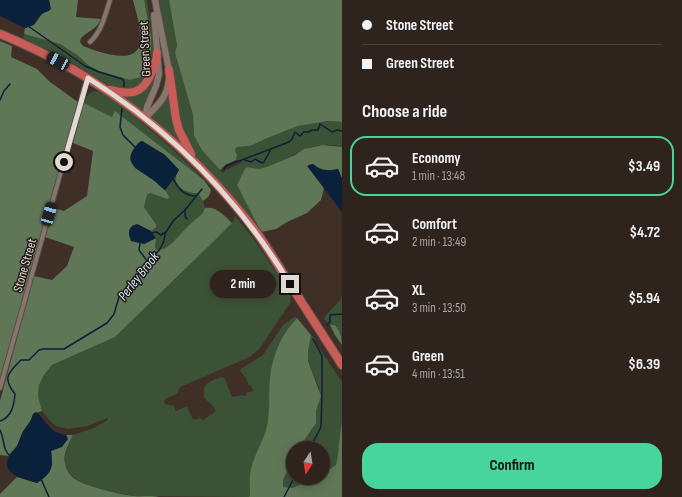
<!DOCTYPE html>
<meta charset="utf-8">
<style>
body{margin:0;font-family:"Sofia Sans Condensed",sans-serif;background:#3b2f2a;color:#f1f3f6;height:100vh;display:flex;flex-direction:column;font-size:15px;white-space:nowrap}
*{box-sizing:border-box;margin:0}
p{font-size:13px;color:#a7a4a4}
.icon{flex:none;width:22px;height:22px;fill:none;stroke:currentColor;stroke-width:2;stroke-linecap:round;stroke-linejoin:round}
.map{position:relative;flex:1;overflow:hidden}
.details{display:flex;flex-direction:column;background:#2f231d;width:340px}
.details>*{flex:none}
.top-card{display:grid;align-content:center;height:88px;padding:0 20px;background:#2f231d}
.needle{width:26px;rotate:192deg}
.controls{position:absolute;left:286px;top:441px;display:grid;gap:8px}
.controls a{display:grid;place-items:center;width:44px;height:44px;border-radius:50%;background:#2f231d;box-shadow:0 2px 10px #0003,0 0 0 1px #4a403b;font-size:20px}
.end{position:absolute;width:18px;height:18px;margin:-9px;border:5px solid #e2d9d3;background:#111;box-shadow:0 0 0 2px #111}
.from{border-radius:50%}
.bubble{position:absolute;height:28px;border-radius:14px;background:#2f231d;box-shadow:0 2px 10px #0003,0 0 0 1px #4a403b;font-size:13px;font-weight:700;line-height:28px;text-align:center}
.car{position:absolute;width:12px;height:24px;margin:-12px -6px;border-radius:5px;box-shadow:0 0 3px 1px #0007;background:linear-gradient(#222 24%,#8ab4d8 0 40%,#222 0 76%,#8ab4d8 0 86%,#222 0)}
.top-card b{display:flex;align-items:center;gap:14px;height:38px;font-size:15px}
.top-card b+b{border-top:1px solid #4a403b}
.top-card i{width:10px;height:10px;background:#f1f3f6}
ul{padding:0;list-style:none}
li{display:flex;align-items:center;gap:12px;height:60px;margin:0 8px 6px;padding:0 12px;border:2px solid transparent;border-radius:16px}
li div{flex:1}
li b{display:block;font-size:15px}
li em{font-style:normal;font-weight:700}
li.on{border-color:#48d49d}
li>.icon{width:36px;height:36px;stroke-width:1.5}
h2{padding:0 20px;font-size:18px;line-height:48px}
.action{display:flex;gap:8px;margin-top:auto;padding:8px 20px}
.action a{flex:1;height:46px;border-radius:16px;background:#48d49d;color:#111;font-size:16px;font-weight:700;line-height:46px;text-align:center}
main{display:flex;flex:1;min-height:0}
.map>svg:first-child{display:block}
.green{fill:#3c5236}
.forest{fill:#5f7757}
.water{fill:#0a213b}
.lines{fill:none;stroke-linecap:round;stroke-linejoin:round}
.stream{stroke:#0a213b;stroke-width:1.5}
.street-casing{stroke:#5a4d47;stroke-width:6}
.secondary-casing{stroke:#5a4d47;stroke-width:8}
.highway-casing{stroke:#5a4d47;stroke-width:10}
.street{stroke:#87766c;stroke-width:4}
.secondary{stroke:#87766c;stroke-width:6}
.highway{stroke:#c75d56;stroke-width:8}
.route{stroke:#e2d9d3;stroke-width:5}
.labels{text-anchor:middle;stroke-width:3;stroke-linejoin:round;paint-order:stroke}
.street-label{font-size:13px;fill:#e2d9d3;stroke:#201915}
.water-label{font-size:14px;font-style:italic;fill:#d3e5fa;stroke:#201915}
</style>
<main>
<div class="map">
<svg width="342" height="497" viewBox="0 0 342 497">
<rect width="100%" height="100%" fill="#3f2f27"/>
<!-- green -->
<g class="green">
<polygon points="144,0 147,0 153,46 153,60 146,78 136,88 117,90 69,61 23,38 24,34 60,44 77,55 88,65 99,71 130,80 141,77"/>
<path d="M159 0H169L177 45 175 53 193 115 194 136 215 165 223 173 226 170 243 162 236 160 237 155 235 150 237 147 250 146 265 139 298 126 328 121 342 122V147C316 139 299 153 277 163 271 166 265 169 259 169 254 169 250 168 246 167L237 185 261 232 233 196 195 156 182 131Z"/>
<polygon points="157,71 151,94 145,102 143,109 141,110 125,98 125,96 152,77"/>
<path d="M95 91C104 92 114 101 121 106 151 129 178 153 204 180L116 112 112 117 84 103C86 97 88 93 95 91Z"/>
<polygon points="168,92 180,141 179,141 152,118 152,116 161,106"/>
<polygon points="175,177 176,182 198,193 203,201 205,208 202,214 189,225 172,243 164,249 156,250 155,246 156,238 129,229 156,224 144,207 147,195 149,193 157,194 162,197 169,196 165,190"/>
<path d="M235 216 253 238 291 295 290 303 260 348 250 357 180 387C177 398 170 394 164 401L165 404 174 406 176 411 187 406 193 420 200 418 203 420 216 411 213 406 204 398C202 383 209 381 222 377L225 379 232 397 243 395 244 396 247 395 246 393 253 391 251 385 249 386 246 378 240 371 241 369 263 355 283 325 294 317 297 318 290 325 270 378 269 418 267 429 251 470 250 494 249 497 135 496C117 493 63 485 64 461 65 452 69 443 73 435L94 428 108 420 107 418 88 426 68 429 56 426 50 421 42 411 38 396 39 385 44 375 52 365 115 337 232 223Z"/>
<path d="M342 296V338L336 325H330L324 319C328 310 338 306 342 296Z"/>
<polygon points="311,335 315,339 315,342 342,382 342,423 339,437 339,457 336,465 323,473 323,448 299,448 313,428 316,411 319,403 319,388 308,361 308,350"/>
<polygon points="293,458 293,478 314,478 293,488 283,487 283,480"/>
</g>
<!-- forest -->
<g class="forest">
<path d="M49 0H78L76 17 101 19C96 30 88 31 81 38L80 42 83 46C96 51 137 67 140 43 142 29 136 13 133 0H144L151 36V52L148 68 141 77 130 80 99 71 88 65 77 55 60 44 24 34 25 28 34 25 42 14 50 8Z"/>
<polygon points="169,0 342,0 342,122 328,121 298,126 265,139 250,146 237,147 235,150 237,155 236,160 225,165 220,170 202,150 194,136 193,115 175,53 177,45"/>
<polygon points="0,41 12,46 11,57 37,69 50,82 78,102 0,384"/>
<path d="M84 103 112 117 115 111 204 180 211 190C210 195 208 198 203 201L198 193C189 194 173 187 176 176 176 174 178 172 179 170L165 155 142 141 135 168C147 176 162 183 169 196L168 199 150 193 147 195 144 207 156 224V227L151 231 137 224 144 244 156 238 155 246 156 250 164 249 172 243 189 225 202 214 205 208C216 206 224 215 232 223L216 239 115 337 52 365 44 375 39 385 38 396 42 411 33 414 32 420 23 431 17 446 9 456 0 455V401L34 276 52 280 67 266 74 247 45 237 54 208 64 211 87 196 93 151 73 143Z"/>
<path d="M323 145 342 147V178L340 175 338 169C328 172 321 171 313 164L308 165 324 188 321 200 307 213 287 222 276 229 261 232 237 185 246 167 259 169 267 167 295 155 304 149Z"/>
<path d="M297 318 311 335 308 351V361L321 396 316 411V423L299 448H293V458L283 480V487L293 488 314 478H323V473L336 465C340 452 338 437 342 423V497H249L250 494C250 486 249 477 251 469 254 456 262 443 266 430 271 413 268 395 270 378 272 356 282 333 297 318Z"/>
<path d="M330 325H335C340 331 342 338 342 345L335 335Z"/>
<path d="M66 435H73C69 443 62 456 65 464 66 470 70 476 75 479 84 486 122 495 134 496 143 497 150 495 159 497H0V494L17 477 37 483C51 470 54 471 51 451L67 439Z"/>
</g>
<!-- water -->
<g class="water">
<path d="M0 0H49L51 9C48 12 45 12 42 14 33 21 40 24 25 28L0 16Z"/>
<path d="M142 141 165 155 179 170 175 177 165 190C160 187 156 181 150 178 140 170 124 165 133 150 136 146 138 142 142 141Z"/>
<path d="M313 164C321 171 328 171 338 169 340 172 340 175 342 178V212L307 166Z"/>
<path d="M137 224 151 231 156 238 144 244 131 241C128 233 127 227 137 224Z"/>
<path d="M36 412C49 422 47 432 66 435L68 439 62 447 51 451C53 469 52 473 37 483 25 479 0 475 9 456 10 453 14 450 17 446 19 442 20 437 23 432 26 426 31 422 33 414Z"/>
</g>
<g class="lines">
<!-- stream -->
<g class="stream">
<polyline points="28,26 85,66 99,72 122,79 124,81 124,89"/>
<polyline points="0,100 4,91 10,84"/>
<polyline points="122,108 120,127 123,135 135,147"/>
<polyline points="245,160 251,162 255,159 262,163 264,162 271,149"/>
<polyline points="224,169 226,166 289,142 292,139 295,132 300,136 304,132 308,132 312,130 318,130 320,124 332,132 337,130 342,131"/>
<path d="M173 179C179 189 183 195 195 196"/>
<polyline points="185,210 185,216 187,219"/>
<polyline points="152,233 156,232 161,235 166,232"/>
<polyline points="140,243 139,250 148,262"/>
<polyline points="327,325 330,322 330,315 342,314"/>
<path d="M0 421C12 417 14 405 15 394 2 378 8 373 21 360H29L39 350 43 349H64L107 323 114 314 119 297 160 249 164 241 165 234 173 221 185 210 202 189"/>
<path d="M0 430C5 440 2 450 11 457"/>
<polyline points="310,448 321,427 322,392 322,356 313,339"/>
<polyline points="41,479 49,497"/>
<polyline points="284,497 294,478"/>
</g>
<!-- street casing -->
<g class="street-casing">
<g id="street">
<path d="M90 42C102 31 105 15 110 0"/>
<polyline points="0,388 87,79"/>
</g>
</g>
<!-- secondary casing -->
<g class="secondary-casing">
<g id="secondary">
<path d="M145 118C161 103 170 94 169 70L155 0"/>
<polyline points="145,118 147,107 156,86 159,74 154,15"/>
</g>
</g>
<!-- highway casing -->
<g class="highway-casing">
<g id="highway">
<path d="M0 34C102 75 191 145 257 233 269 250 279 267 290 284 307 311 325 338 342 365"/>
<polyline points="169,70 176,119 179,130 191,154"/>
<path d="M110 90C130 95 142 95 151 74 154 67 157 60 157 53"/>
</g>
</g>
<!-- street -->
<use href="#street" class="street"/>
<!-- secondary -->
<use href="#secondary" class="secondary"/>
<!-- highway -->
<use href="#highway" class="highway"/>
</g>
<g class="lines">
<!-- route -->
<path class="route" d="M64 162 88 78C171 130 239 200 290 284"/>
</g>
<g class="labels">
<!-- street labels -->
<g class="street-label">
<text transform="translate(144 49) rotate(-93)" y="5">Green Street</text>
<text transform="translate(24 265) rotate(-74)" y="5">Stone Street</text>
</g>
<!-- water labels -->
<g class="water-label">
<text transform="translate(138 276) rotate(-52)" y="5">Perley Brook</text>
</g>
</g>
</svg>
<div class="controls">
<a><svg class="needle" viewBox="-14 -14 28 28"><path d="M0-13l5 13h-10z" fill="#e53935"/><path d="M0 13l5-13h-10z" fill="#a7a4a4"/></svg></a>
</div>
<i class="end from" style="left:64px;top:162px"></i>
<i class="end" style="left:290px;top:284px"></i>
<div class="bubble" style="left:210px;top:270px;width:66px">2 min</div>
<i class="car" style="left:58px;top:61px;rotate:298deg"></i>
<i class="car" style="left:49px;top:214px;rotate:16deg"></i>
</div>
<section class="details">
<div class="top-card">
<b><i class="from"></i>Stone Street</b>
<b><i></i>Green Street</b>
</div>
<h2>Choose a ride</h2>
<ul>
<li class="on"><svg class="icon" aria-label="car" viewBox="0 0 24 24"><path d="M5 17H2v-5l4-1 3-4h7l3 4 3 1v5h-3M9 17h6M6 11h13"/><circle cx="7" cy="17" r="2"/><circle cx="17" cy="17" r="2"/></svg><div><b>Economy</b><p>1 min · 13:48</p></div><em>$3.49</em></li>
<li><svg class="icon" aria-label="car" viewBox="0 0 24 24"><path d="M5 17H2v-5l4-1 3-4h7l3 4 3 1v5h-3M9 17h6M6 11h13"/><circle cx="7" cy="17" r="2"/><circle cx="17" cy="17" r="2"/></svg><div><b>Comfort</b><p>2 min · 13:49</p></div><em>$4.72</em></li>
<li><svg class="icon" aria-label="car" viewBox="0 0 24 24"><path d="M5 17H2v-5l4-1 3-4h7l3 4 3 1v5h-3M9 17h6M6 11h13"/><circle cx="7" cy="17" r="2"/><circle cx="17" cy="17" r="2"/></svg><div><b>XL</b><p>3 min · 13:50</p></div><em>$5.94</em></li>
<li><svg class="icon" aria-label="car" viewBox="0 0 24 24"><path d="M5 17H2v-5l4-1 3-4h7l3 4 3 1v5h-3M9 17h6M6 11h13"/><circle cx="7" cy="17" r="2"/><circle cx="17" cy="17" r="2"/></svg><div><b>Green</b><p>4 min · 13:51</p></div><em>$6.39</em></li>
</ul>
<div class="action"><a>Confirm</a></div>
</section>
</main>
